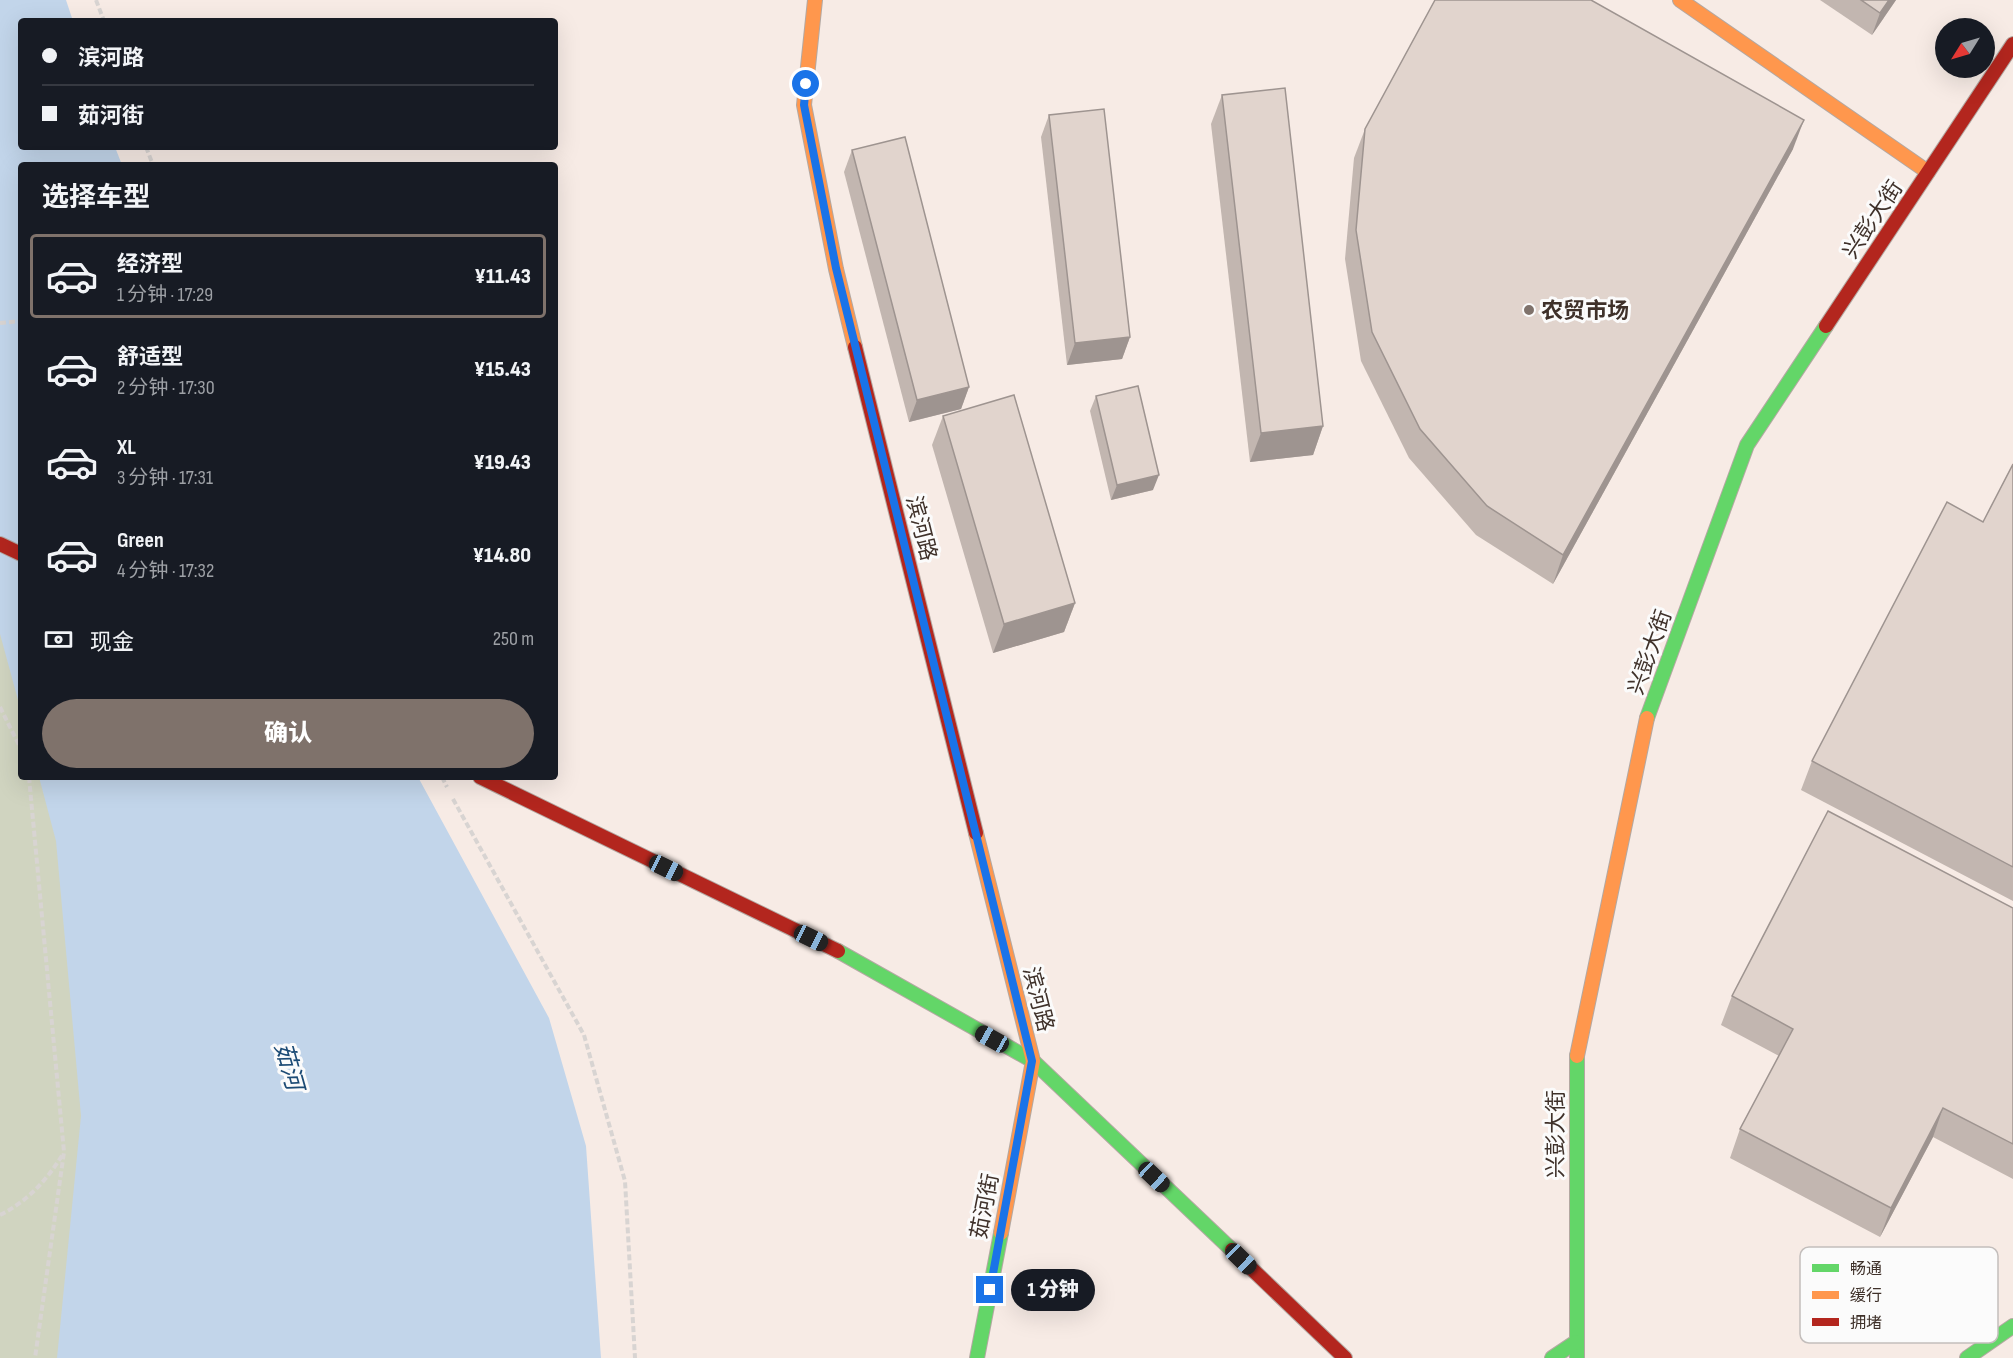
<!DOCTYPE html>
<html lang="zh">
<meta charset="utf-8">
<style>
body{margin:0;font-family:"Sofia Sans Condensed","Noto Sans SC",sans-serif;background:#242831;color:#f1f3f6;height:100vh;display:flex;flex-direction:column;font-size:22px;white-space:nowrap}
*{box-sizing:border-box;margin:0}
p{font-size:20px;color:#9ea1a6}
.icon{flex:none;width:33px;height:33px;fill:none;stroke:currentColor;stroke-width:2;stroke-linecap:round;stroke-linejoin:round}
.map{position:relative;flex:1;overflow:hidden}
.panel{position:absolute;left:18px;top:162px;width:540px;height:618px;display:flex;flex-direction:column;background:#171b24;border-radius:6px;box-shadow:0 6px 24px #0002}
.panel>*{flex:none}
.guide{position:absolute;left:18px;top:18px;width:540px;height:132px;border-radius:6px;box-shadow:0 6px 24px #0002;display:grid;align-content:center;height:132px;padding:0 24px;background:#171b24}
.needle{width:39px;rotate:233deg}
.buttons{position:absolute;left:1935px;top:18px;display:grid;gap:12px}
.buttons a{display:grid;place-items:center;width:60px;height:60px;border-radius:50%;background:#171b24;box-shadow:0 6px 24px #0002;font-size:30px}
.end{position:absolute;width:27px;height:27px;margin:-14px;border:8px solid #1a73e8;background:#fff;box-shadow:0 0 0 3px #fff}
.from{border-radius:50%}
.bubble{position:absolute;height:42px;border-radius:21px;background:#171b24;box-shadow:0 6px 24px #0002;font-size:20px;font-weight:800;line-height:42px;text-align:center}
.car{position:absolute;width:18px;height:36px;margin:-18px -9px;border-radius:8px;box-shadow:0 0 4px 2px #0007;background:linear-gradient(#222 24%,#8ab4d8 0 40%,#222 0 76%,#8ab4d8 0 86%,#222 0)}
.guide b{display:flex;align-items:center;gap:21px;height:57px;font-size:22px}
.guide b+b{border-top:2px solid #363941}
.guide i{width:15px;height:15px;background:#f1f3f6}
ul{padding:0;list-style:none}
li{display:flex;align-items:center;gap:18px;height:84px;margin:0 12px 9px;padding:0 12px;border:3px solid transparent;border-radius:6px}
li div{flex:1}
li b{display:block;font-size:22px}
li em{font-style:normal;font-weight:800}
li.on{border-color:#7f726b}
li>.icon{width:54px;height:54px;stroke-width:1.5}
h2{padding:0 24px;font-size:27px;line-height:72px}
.pay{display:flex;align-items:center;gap:15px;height:66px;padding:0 24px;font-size:22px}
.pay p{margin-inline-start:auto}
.button{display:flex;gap:12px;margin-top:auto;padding:12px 24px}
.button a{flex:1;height:69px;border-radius:36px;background:#7f726b;color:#fff;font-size:24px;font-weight:800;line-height:69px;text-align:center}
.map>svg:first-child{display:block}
.green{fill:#d0d4c0}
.water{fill:#c2d5ea}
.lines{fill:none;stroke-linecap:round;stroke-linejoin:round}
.fast-casing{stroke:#b3a8a2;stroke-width:16}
.slow-casing{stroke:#b3a8a2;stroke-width:16}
.jam-casing{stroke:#b3a8a2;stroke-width:16}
.path{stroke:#d8d4d2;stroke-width:4;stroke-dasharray:6 3;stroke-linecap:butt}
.fast{stroke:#63d668;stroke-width:14}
.slow{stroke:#ff974d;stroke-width:14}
.jam{stroke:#b3261e;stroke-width:14}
.wall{fill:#c2b6b0}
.shaded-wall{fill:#9e9490}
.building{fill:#e1d4cd;stroke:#9e9490;stroke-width:1.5}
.route{stroke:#1a73e8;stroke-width:8}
.poi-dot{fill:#7f726b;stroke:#fbfbfb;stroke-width:2}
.labels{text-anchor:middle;stroke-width:6;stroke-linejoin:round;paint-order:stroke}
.street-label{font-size:22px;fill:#3f312a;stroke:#fbfbfb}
.poi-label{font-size:22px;font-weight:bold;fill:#3f312a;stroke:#fbfbfb;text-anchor:start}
.water-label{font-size:24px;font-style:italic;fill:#1c4b75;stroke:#fbfbfb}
.key{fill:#fbfbfb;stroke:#c3bebc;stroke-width:1.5}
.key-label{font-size:16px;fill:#3f312a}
</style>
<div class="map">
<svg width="2013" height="1358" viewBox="0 0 2013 1358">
<rect width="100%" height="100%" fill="#f7ebe5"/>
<!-- green -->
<polygon class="green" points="0,248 21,253 21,777 322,777 453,1358 0,1358"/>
<!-- water -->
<g class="water">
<polygon points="0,0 66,0 73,21 21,21 21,147 115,147 122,165 21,165 21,711 0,634"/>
<polygon points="39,777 418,777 549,1018 586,1146 601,1358 57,1358 81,1116 56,841"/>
</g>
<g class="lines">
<!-- fast casing -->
<g class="fast-casing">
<g id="fast">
<polyline points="1647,718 1747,445 1826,326"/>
<polyline points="838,951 1033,1061 1232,1250"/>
<polyline points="1577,1056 1577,1358"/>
<polyline points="977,1358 1001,1233"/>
<polyline points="1552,1358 1576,1342"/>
<polyline points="1967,1358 2013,1326"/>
</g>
</g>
<!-- slow casing -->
<g class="slow-casing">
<g id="slow">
<polyline points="815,0 804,105 836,269 855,347"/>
<polyline points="1680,0 1928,172"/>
<polyline points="976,833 1033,1061 1001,1233"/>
<polyline points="1577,1056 1647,718"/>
</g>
</g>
<!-- jam casing -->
<g class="jam-casing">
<g id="jam">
<polyline points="1826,326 2013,44"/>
<polyline points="855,347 976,833"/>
<polyline points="0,544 21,554"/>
<polyline points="480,777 838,951"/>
<polyline points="1232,1250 1345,1358"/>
</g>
</g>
<!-- path -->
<g class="path">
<polyline points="96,0 104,21"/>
<polyline points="146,147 153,165"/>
<polyline points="0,323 21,321"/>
<polyline points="0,707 21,749"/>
<polyline points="29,777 64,1152 35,1358"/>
<polyline points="442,777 447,787"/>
<polyline points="453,799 584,1035 625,1181 635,1358"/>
<path d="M0 1215C28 1201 47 1180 63 1154"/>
</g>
<!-- fast -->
<use href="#fast" class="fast"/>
<!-- slow -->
<use href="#slow" class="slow"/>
<!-- jam -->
<use href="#jam" class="jam"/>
</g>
<!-- wall -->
<g class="wall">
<polygon points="1820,0 1896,0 1872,35"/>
<polygon points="1222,95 1323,426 1313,455 1250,462 1211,124"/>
<polygon points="1049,115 1130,337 1122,359 1067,365 1041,137"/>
<polygon points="1365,129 1793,149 1553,584 1476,535 1409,458 1361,361 1345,259 1354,158"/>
<polygon points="852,150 969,387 961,409 909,422 844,172"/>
<polygon points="1096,396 1153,490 1111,500 1090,411"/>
<polygon points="943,416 1075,603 1064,632 993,653 932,445"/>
<polygon points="2013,464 2013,901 1801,790 1812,761 1983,522"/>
<polygon points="2013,908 2013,1179 1933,1137 1880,1237 1730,1158 1740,1129 1779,1056 1721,1025 1732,996"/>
</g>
<!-- shaded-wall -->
<g class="shaded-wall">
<polygon points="1889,0 1896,0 1872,35 1880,13"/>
<polygon points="1804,120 1793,149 1553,584 1563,555"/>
<polygon points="1130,337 1122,359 1067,365 1075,343"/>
<polygon points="969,387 961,409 909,422 917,400"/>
<polygon points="1323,426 1313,455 1250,462 1261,433"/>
<polygon points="1159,475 1153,490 1111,500 1117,485"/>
<polygon points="1075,603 1064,632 993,653 1004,624"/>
<polygon points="1943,1108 1933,1137 1880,1237 1891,1208"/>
</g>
<!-- building -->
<g class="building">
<polygon points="1435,0 1591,0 1804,120 1563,555 1487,506 1420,429 1372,332 1356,230 1365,129"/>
<polygon points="1861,0 1889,0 1880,13"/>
<polygon points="1285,88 1323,426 1261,433 1222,95"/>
<polygon points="1104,109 1130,337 1075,343 1049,115"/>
<polygon points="905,137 969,387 917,400 852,150"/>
<polygon points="1138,386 1159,475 1117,485 1096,396"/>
<polygon points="1014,395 1075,603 1004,624 943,416"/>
<polygon points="2013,464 2013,867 1812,761 1947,502 1983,522"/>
<polygon points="1828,811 2013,908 2013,1144 1943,1108 1891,1208 1740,1129 1793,1029 1732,996"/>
</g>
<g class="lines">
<!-- route -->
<polyline class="route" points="806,84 804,105 836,268 1032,1061 990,1290"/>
</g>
<!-- markers -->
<circle class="poi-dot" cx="1529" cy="310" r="6"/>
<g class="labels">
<!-- street labels -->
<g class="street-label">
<text transform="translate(1872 219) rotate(-56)" y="8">兴彭大街</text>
<text transform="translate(922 528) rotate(76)" y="8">滨河路</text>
<text transform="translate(1649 652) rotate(-70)" y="8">兴彭大街</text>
<text transform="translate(1039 999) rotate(76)" y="8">滨河路</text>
<text transform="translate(1555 1134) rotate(-90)" y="8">兴彭大街</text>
<text transform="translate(984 1206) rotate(-79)" y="8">茹河街</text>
</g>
<!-- poi labels -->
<g class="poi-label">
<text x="1541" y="318">农贸市场</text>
</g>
<!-- water labels -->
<g class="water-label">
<text transform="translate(289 1066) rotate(74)" y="8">茹河</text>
</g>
</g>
<!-- legend -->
<rect x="1800" y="1247" width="198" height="96" rx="9" class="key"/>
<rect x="1812" y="1264" width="27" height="8" fill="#63d668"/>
<rect x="1812" y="1291" width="27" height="8" fill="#ff974d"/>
<rect x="1812" y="1318" width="27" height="8" fill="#b3261e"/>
<g class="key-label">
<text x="1850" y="1274">畅通</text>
<text x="1850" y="1301">缓行</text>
<text x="1850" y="1328">拥堵</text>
</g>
</svg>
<div class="buttons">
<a><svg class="needle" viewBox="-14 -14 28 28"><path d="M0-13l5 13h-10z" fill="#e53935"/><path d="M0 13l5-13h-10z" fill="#9ea1a6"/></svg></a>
</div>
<i class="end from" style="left:806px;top:84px"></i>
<i class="end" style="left:990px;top:1290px"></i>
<div class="bubble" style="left:1011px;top:1269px;width:84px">1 分钟</div>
<i class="car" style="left:666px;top:868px;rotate:116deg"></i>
<i class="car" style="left:811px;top:938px;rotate:116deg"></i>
<i class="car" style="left:992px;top:1039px;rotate:299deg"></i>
<i class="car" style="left:1154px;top:1177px;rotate:133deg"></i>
<i class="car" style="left:1241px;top:1259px;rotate:134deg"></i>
<div class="guide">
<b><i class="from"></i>滨河路</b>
<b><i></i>茹河街</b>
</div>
<section class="panel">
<h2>选择车型</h2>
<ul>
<li class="on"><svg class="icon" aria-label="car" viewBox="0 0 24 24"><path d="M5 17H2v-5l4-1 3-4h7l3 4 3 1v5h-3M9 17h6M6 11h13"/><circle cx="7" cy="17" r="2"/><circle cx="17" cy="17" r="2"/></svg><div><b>经济型</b><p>1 分钟 · 17:29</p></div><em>¥11.43</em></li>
<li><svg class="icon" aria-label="car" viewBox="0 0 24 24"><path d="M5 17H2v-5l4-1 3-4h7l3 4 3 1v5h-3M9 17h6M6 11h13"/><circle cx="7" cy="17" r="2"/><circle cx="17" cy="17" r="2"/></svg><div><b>舒适型</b><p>2 分钟 · 17:30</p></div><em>¥15.43</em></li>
<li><svg class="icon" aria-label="car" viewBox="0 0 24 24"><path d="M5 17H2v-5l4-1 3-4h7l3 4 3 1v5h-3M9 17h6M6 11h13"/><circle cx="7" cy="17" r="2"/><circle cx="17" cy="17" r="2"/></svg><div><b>XL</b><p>3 分钟 · 17:31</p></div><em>¥19.43</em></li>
<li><svg class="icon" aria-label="car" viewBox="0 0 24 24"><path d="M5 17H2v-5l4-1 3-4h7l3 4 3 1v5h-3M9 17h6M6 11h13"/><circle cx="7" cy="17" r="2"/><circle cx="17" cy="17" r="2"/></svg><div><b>Green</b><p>4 分钟 · 17:32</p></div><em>¥14.80</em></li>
</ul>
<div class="pay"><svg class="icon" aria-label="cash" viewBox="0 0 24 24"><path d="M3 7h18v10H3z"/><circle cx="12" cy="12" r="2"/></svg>现金<p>250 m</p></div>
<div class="button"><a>确认</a></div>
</section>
</div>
